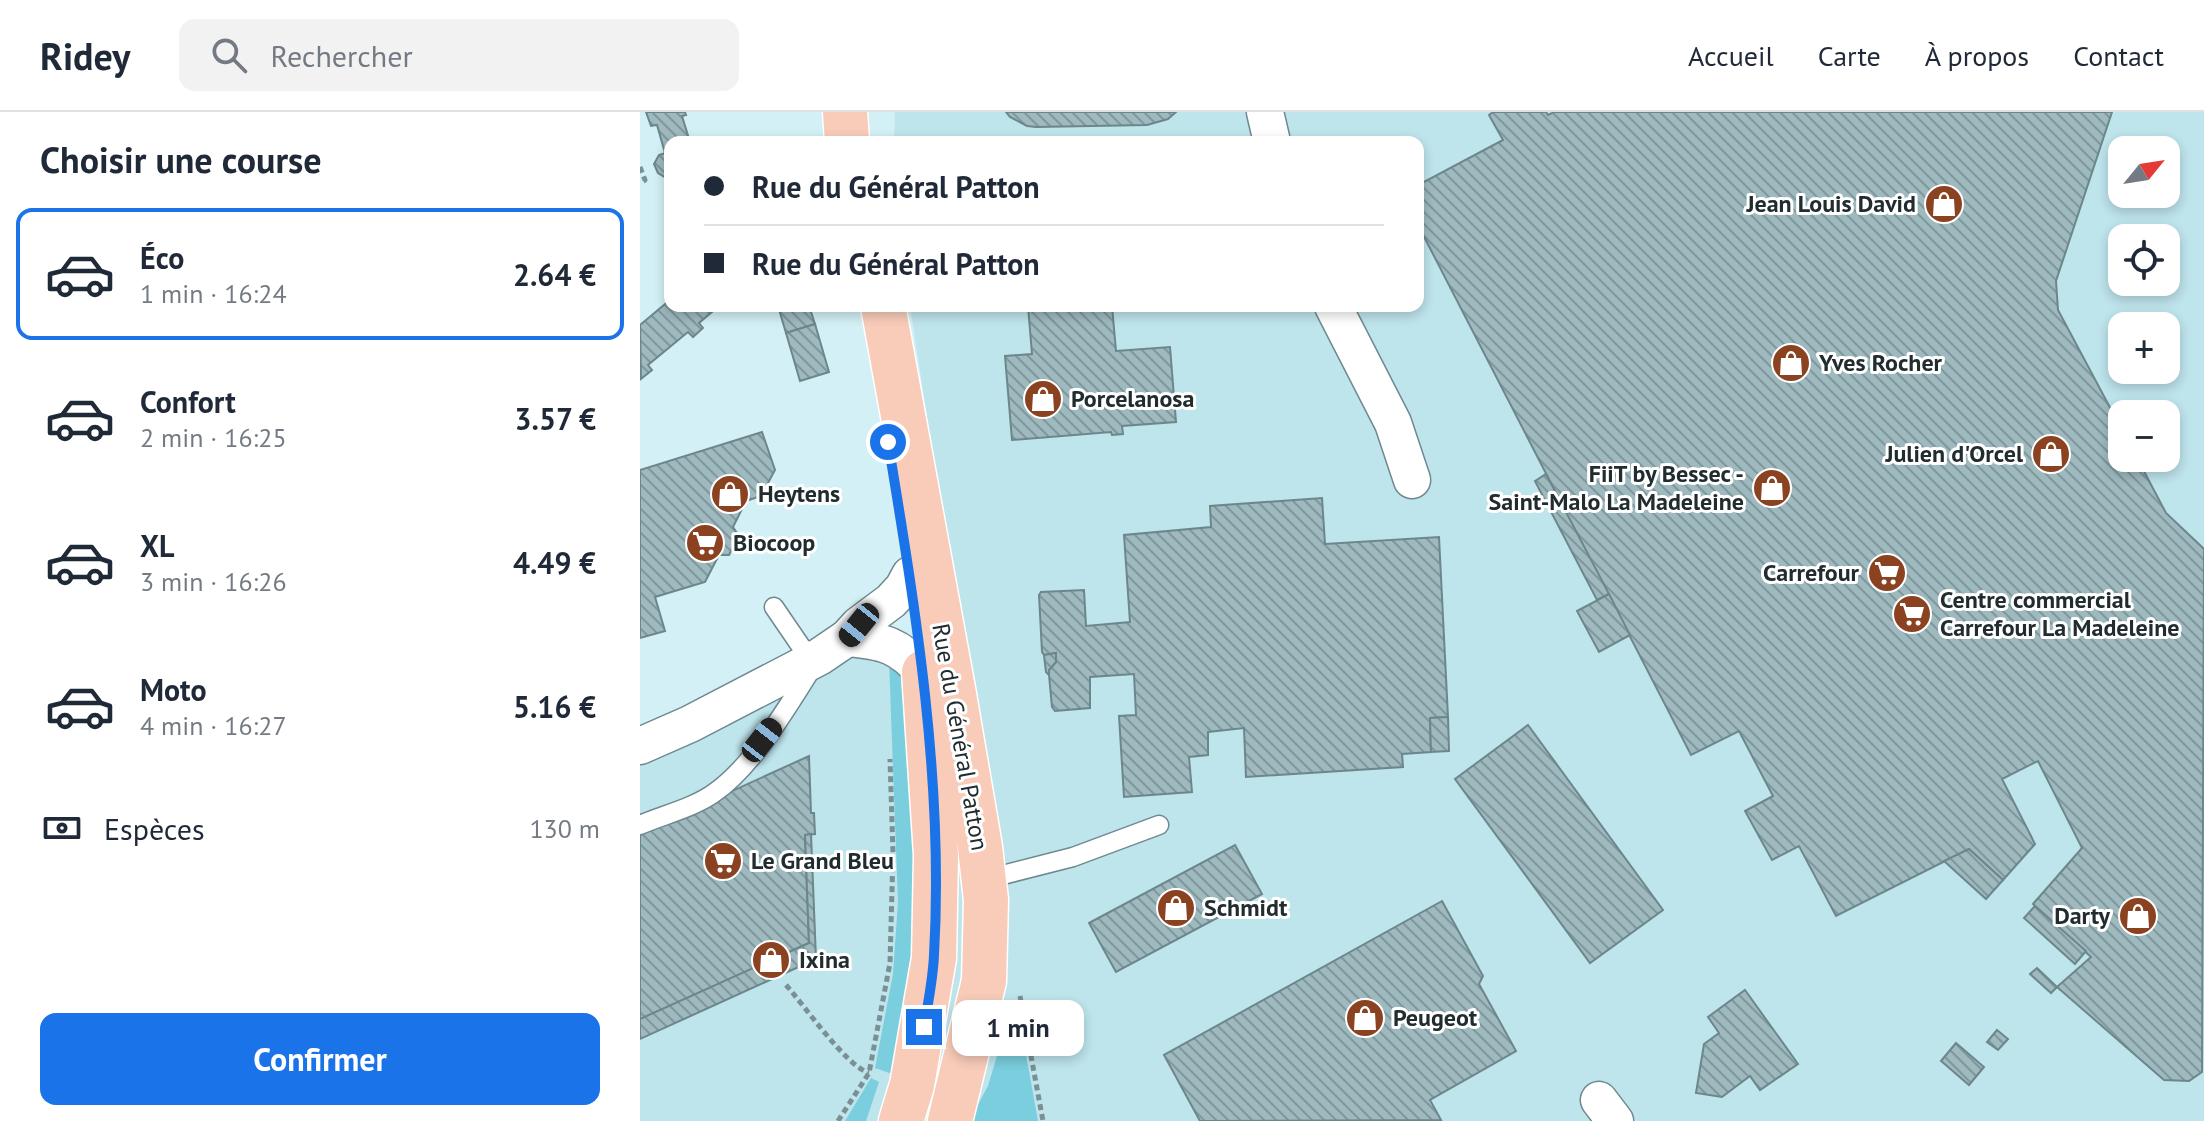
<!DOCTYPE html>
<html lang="fr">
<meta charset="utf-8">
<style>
body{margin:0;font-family:"PT Sans",sans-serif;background:#f2f2f3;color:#1f2937;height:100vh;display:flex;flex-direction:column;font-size:30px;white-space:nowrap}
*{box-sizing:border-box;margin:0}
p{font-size:26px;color:#747a83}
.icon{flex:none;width:44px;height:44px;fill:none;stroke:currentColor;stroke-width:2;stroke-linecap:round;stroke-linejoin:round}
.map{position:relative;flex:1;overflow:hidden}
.sheet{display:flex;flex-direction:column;background:#fff;width:640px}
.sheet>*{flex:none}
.banner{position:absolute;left:24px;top:24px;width:760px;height:176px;border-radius:16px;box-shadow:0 4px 12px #0003;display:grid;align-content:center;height:176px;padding:0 40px;background:#fff}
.needle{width:52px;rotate:60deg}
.tools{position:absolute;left:1468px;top:24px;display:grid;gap:16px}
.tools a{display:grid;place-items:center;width:72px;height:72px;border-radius:16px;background:#fff;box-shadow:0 4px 12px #0003;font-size:40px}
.end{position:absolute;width:36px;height:36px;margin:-18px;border:10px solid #1a73e8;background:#fff;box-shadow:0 0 0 4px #fff}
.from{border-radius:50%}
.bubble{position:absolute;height:56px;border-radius:16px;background:#fff;box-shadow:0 4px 12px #0003;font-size:26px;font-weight:700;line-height:56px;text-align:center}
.car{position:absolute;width:24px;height:48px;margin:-24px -12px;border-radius:10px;box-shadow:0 0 6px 2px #0007;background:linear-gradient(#222 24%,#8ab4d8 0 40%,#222 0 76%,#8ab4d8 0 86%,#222 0)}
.banner b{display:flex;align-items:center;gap:28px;height:76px;font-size:30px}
.banner b+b{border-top:2px solid #e0e1e3}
.banner i{width:20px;height:20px;background:#1f2937}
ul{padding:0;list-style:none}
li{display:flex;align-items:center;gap:24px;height:132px;margin:0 16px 12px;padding:0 24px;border:4px solid transparent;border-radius:16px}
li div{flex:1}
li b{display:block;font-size:30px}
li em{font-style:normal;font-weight:700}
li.current{border-color:#1a73e8}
li>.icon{width:72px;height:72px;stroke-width:1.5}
h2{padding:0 40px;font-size:36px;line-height:96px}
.pay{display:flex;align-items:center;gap:20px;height:88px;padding:0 40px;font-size:30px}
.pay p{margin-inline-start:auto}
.action{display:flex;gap:16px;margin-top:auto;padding:16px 40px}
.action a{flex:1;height:92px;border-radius:16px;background:#1a73e8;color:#fff;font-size:32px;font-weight:700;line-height:92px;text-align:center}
header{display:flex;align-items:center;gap:48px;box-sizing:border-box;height:112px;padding:0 40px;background:#fff;border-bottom:2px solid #e0e1e3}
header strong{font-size:38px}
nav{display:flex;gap:44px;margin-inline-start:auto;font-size:28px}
.search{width:560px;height:72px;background:#f2f2f3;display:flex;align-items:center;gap:20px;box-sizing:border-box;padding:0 28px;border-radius:16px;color:#747a83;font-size:30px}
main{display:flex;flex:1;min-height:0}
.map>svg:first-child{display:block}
.built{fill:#bee4ec;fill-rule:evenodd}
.green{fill:#7acedd}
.building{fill:url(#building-back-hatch);stroke:#6c878c;stroke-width:2}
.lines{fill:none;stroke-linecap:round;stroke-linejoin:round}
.lane-casing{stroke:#6e898f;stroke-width:21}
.street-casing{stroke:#6e898f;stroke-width:39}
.primary-casing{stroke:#fff;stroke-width:47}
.path{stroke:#7b9094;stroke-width:5;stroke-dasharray:6 4;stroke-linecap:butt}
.lane{stroke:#fff;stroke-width:18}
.street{stroke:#fff;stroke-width:36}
.primary{stroke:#f8ccb9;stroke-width:44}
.route{stroke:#1a73e8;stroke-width:10}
.labels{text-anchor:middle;stroke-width:6;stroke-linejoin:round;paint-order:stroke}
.poi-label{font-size:24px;font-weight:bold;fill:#202c2e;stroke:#fff;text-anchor:start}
.street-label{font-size:24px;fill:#202c2e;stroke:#fff}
</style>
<header>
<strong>Ridey</strong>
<div class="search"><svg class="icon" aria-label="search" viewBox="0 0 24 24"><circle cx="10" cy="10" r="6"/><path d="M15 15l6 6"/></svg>Rechercher</div>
<nav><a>Accueil</a><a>Carte</a><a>À propos</a><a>Contact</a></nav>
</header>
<main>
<section class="sheet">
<h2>Choisir une course</h2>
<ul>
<li class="current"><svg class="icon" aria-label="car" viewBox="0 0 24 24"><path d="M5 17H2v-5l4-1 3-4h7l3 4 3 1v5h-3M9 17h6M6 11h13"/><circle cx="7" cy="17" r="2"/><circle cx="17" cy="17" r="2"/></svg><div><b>Éco</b><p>1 min · 16:24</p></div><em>2.64 €</em></li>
<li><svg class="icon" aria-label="car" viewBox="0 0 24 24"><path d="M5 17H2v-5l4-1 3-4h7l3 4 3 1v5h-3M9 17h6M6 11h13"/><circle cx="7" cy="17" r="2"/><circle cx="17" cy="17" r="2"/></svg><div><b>Confort</b><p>2 min · 16:25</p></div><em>3.57 €</em></li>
<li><svg class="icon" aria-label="car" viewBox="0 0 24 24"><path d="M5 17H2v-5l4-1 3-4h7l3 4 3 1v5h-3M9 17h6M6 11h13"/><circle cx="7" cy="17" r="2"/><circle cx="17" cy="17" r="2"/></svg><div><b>XL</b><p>3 min · 16:26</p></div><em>4.49 €</em></li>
<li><svg class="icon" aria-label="car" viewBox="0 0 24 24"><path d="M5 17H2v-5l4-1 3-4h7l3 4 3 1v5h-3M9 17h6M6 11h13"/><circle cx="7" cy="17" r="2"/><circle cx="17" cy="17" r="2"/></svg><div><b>Moto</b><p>4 min · 16:27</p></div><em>5.16 €</em></li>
</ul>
<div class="pay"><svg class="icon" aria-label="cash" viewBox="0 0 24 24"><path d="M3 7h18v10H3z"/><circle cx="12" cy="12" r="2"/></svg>Espèces<p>130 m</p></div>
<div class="action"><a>Confirmer</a></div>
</section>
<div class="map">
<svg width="1564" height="1009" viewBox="0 0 1564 1009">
<defs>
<pattern id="building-back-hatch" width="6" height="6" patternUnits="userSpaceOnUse" patternTransform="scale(2)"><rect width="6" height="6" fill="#9ebabf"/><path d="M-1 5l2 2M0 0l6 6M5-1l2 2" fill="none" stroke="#80979c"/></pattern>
</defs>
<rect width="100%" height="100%" fill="#d2f0f5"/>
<!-- built -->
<path class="built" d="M255 0H1564V1009H0V647L236 529 323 519 299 382 270 194H778V30H254ZM1482 38H1526V82H1482ZM1482 126H1526V170H1482ZM1482 214H1526V258H1482ZM1482 302H1526V346H1482Z"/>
<!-- green -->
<g class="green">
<polygon points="249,548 263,559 281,811 255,963 235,956 253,862 258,790"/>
<polygon points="377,893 398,1009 329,1009 348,974 359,937 371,940 377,918 365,914 368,896"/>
<polygon points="231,966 239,970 226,1009 205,1009"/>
</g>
<!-- building -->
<g class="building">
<polygon points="6,0 45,0 46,3 42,4 50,30 30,30 30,66 28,67 18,61 14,52 19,43 25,41 17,13 11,14"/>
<polygon points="366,0 536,0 528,7 507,13 396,15 387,14 370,5"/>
<polygon points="853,0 906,0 908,3 914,0 1472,0 1416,169 1418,198 1482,318 1482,346 1497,346 1526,401 1564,437 1562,960 1549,969 1524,968 1417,875 1451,845 1393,792 1442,736 1398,649 1362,667 1395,732 1363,768 1329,737 1196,804 1159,734 1132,748 1105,699 1133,684 1099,619 1051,643 778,113 778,73 863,28 849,3"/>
<polygon points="30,188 30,194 79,194 59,211 63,216 53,225 48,220 8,253 12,258 1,267 0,213"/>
<polygon points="138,194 169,194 175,212 146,221"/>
<polygon points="388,194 472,194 476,239 530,235 536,310 482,314 483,322 472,323 471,320 372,328 365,244 392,242"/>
<polygon points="175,212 189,260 160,269 146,221"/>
<polygon points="122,320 135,358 121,384 106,389 93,415 99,424 89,443 79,443 65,470 15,485 25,519 0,526 0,358"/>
<polygon points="906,362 969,482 957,488 895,369"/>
<polygon points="682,386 685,432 799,425 808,605 790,606 791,640 762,642 763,655 606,665 604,616 568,620 568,643 549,645 552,680 484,685 479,604 496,603 494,562 450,565 450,596 415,599 412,595 409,563 409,558 416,550 416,541 404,543 402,540 399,483 401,480 444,478 446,514 490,510 484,423 571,415 570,394"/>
<polygon points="969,482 990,523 959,540 937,499"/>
<polygon points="416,541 416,550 409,558 409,563 406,560 404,543"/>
<polygon points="808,605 809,639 791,640 790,606"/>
<polygon points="888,613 1023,798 950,851 815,667"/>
<polygon points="169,644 171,701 174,701 175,722 165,723 169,831 0,907 0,721"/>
<polygon points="171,722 176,847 0,927 0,907 169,831 165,723"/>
<polygon points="595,733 622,782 476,860 449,811"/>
<polygon points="1329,737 1363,768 1346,787 1304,749"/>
<polygon points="802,789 843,864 839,872 876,939 790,988 801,1008 560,1009 524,943"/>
<polygon points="1395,794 1446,839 1435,852 1384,806"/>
<polygon points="1397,856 1417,875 1411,881 1390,862"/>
<polygon points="1105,878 1158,952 1120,978 1110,964 1082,985 1056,981 1064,932 1079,921 1068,905"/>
<polygon points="1357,918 1368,927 1358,938 1347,930"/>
<polygon points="1316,931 1344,955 1329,973 1301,949"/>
</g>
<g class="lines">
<!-- lane casing -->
<g class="lane-casing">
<g id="lane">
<path d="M0 713C23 703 53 696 74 681 115 653 152 587 179 545L162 536 134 495"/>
<polyline points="343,768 433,745 519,713"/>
</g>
</g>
<!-- street casing -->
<g class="street-casing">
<g id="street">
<polyline points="625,0 632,30"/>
<polyline points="693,194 753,311 772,368"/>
<path d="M207 526C244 529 259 533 284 561"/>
<polyline points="0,634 50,612 179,545 207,526 219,513 251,489 263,476 270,463"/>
<polyline points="959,988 975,1009"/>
</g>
</g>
<!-- primary casing -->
<g class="primary-casing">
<g id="primary">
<polyline points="205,0 207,30"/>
<polyline points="243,194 313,577 340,735 346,788 344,869 310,1009"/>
<polyline points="261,1009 272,973 294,846 296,743 284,560"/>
</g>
</g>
<!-- path -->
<g class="path">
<polyline points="0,55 5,68 0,71"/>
<path d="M146 873C164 893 206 954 229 961"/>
<polyline points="380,884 403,1009"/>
<polyline points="198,1009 229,961 250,851 253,742 250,647"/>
</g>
<!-- lane -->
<use href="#lane" class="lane"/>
<!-- street -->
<use href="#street" class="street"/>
<!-- primary -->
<use href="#primary" class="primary"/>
</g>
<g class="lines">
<!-- route -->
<path class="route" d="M248 330C276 500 304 670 294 843 293 867 288 891 284 915"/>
</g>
<!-- icons -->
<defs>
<g id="shop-disc" transform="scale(2)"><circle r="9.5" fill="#8a4221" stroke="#fff"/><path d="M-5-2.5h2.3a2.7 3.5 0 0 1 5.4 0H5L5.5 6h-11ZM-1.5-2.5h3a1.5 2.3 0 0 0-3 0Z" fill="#fff"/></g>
<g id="supermarket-disc" transform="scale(2)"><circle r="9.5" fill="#8a4221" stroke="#fff"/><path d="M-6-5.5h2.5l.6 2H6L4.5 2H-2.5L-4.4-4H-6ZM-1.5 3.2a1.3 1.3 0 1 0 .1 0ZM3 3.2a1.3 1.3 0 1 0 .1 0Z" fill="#fff"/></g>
</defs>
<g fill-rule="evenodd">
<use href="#shop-disc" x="1304" y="92"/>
<use href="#shop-disc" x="1151" y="251"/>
<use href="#shop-disc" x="403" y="287"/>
<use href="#shop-disc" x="1411" y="342"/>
<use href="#shop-disc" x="1132" y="376"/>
<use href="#shop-disc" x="90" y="382"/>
<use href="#supermarket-disc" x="65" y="431"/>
<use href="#supermarket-disc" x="1247" y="461"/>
<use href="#supermarket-disc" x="1272" y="502"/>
<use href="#supermarket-disc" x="83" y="749"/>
<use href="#shop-disc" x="536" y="796"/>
<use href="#shop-disc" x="1498" y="804"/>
<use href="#shop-disc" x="131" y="848"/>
<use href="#shop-disc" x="725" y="906"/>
</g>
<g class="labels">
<!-- poi labels -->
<g class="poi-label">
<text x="1276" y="100" text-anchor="end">Jean Louis David</text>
<text x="1179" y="259">Yves Rocher</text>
<text x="431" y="295">Porcelanosa</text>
<text x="1383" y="350" text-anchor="end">Julien d'Orcel</text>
<text x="1104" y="370" text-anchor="end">FiiT by Bessec -<tspan x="1104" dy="28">Saint-Malo La Madeleine</tspan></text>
<text x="118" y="390">Heytens</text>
<text x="93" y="439">Biocoop</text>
<text x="1219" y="469" text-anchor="end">Carrefour</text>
<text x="1300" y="496">Centre commercial<tspan x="1300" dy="28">Carrefour La Madeleine</tspan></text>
<text x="111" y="757">Le Grand Bleu</text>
<text x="564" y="804">Schmidt</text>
<text x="1470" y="812" text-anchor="end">Darty</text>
<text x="159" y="856">Ixina</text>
<text x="753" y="914">Peugeot</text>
</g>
<!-- street labels -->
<g class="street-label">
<text transform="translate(320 625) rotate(80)" y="8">Rue du Général Patton</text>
</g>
</g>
</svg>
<div class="tools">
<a><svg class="needle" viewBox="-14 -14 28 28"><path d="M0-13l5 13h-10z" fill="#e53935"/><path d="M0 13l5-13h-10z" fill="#747a83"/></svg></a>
<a><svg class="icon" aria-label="locate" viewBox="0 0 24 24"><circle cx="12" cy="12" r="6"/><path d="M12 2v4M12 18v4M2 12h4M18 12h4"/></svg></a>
<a>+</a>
<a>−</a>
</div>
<i class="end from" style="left:248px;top:330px"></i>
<i class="end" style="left:284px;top:915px"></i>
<div class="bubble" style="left:312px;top:888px;width:132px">1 min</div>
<i class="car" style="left:219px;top:513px;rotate:219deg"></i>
<i class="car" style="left:122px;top:628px;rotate:38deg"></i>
<div class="banner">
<b><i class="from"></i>Rue du Général Patton</b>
<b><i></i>Rue du Général Patton</b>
</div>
</div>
</main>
